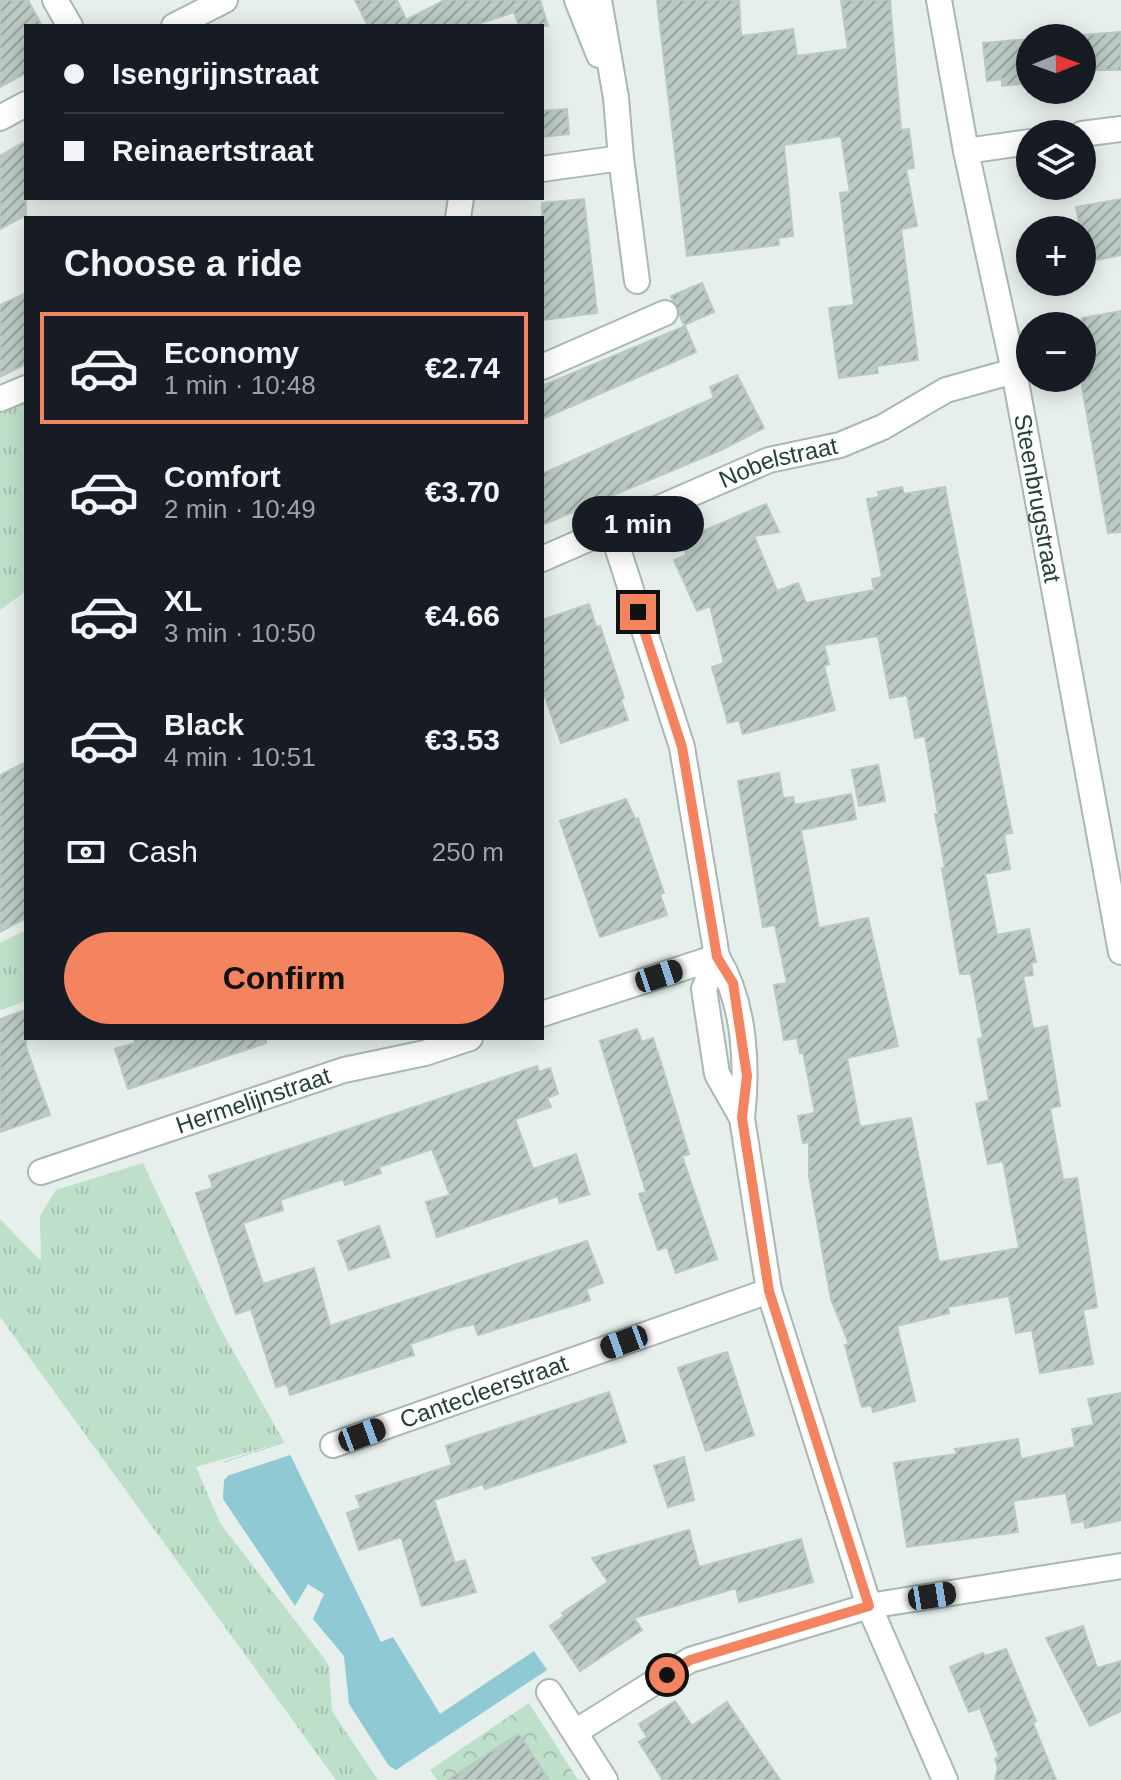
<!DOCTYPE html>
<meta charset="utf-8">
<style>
body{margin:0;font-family:Helvetica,sans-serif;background:#242831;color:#f1f3f6;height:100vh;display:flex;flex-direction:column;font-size:30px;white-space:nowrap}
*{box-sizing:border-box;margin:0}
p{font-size:26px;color:#9ea1a6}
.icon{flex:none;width:44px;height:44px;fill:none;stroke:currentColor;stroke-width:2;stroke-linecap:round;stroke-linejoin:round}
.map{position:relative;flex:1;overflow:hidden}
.panel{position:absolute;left:24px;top:216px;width:520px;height:824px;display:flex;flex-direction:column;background:#171b24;border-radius:0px;box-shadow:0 4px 20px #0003}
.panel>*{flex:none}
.guide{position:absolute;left:24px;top:24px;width:520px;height:176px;border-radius:0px;box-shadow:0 4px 20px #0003;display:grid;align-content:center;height:176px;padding:0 40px;background:#171b24}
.needle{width:52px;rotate:89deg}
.controls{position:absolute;left:1016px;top:24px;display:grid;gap:16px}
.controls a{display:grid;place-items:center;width:80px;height:80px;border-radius:50%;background:#171b24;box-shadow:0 4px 20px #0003;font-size:40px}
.end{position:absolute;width:36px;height:36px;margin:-18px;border:10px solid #f4845f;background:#111;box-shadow:0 0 0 4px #111}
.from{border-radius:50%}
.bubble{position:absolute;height:56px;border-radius:28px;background:#171b24;box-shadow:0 4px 20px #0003;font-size:26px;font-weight:600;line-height:56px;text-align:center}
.car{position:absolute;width:24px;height:48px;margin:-24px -12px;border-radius:10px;box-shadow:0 0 6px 2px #0007;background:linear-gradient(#222 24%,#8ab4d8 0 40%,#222 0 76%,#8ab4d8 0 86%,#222 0)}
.guide b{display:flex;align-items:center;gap:28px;height:76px;font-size:30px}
.guide b+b{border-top:2px solid #363941}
.guide i{width:20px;height:20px;background:#f1f3f6}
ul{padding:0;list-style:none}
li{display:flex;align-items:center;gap:24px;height:112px;margin:0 16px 12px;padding:0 24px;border:4px solid transparent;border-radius:0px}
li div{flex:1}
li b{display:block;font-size:30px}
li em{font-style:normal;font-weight:600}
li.selected{border-color:#f4845f}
li>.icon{width:72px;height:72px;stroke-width:1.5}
h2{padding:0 40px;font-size:36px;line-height:96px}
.pay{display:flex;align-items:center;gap:20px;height:88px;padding:0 40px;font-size:30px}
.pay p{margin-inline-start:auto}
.cta{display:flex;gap:16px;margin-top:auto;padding:16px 40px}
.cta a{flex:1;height:92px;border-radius:48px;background:#f4845f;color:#111;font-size:32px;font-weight:600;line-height:92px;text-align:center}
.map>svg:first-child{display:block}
.grass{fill:url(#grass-tufts)}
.forest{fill:url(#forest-crowns)}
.water{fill:#8ec9d4}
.pier{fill:#e6efeb}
.building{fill:url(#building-hatch);stroke:#b8c9c2;stroke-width:2}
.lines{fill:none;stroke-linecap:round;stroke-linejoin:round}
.minor-casing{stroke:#a8b8b2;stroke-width:28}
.minor{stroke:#fff;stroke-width:24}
.route{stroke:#f4845f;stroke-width:10}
.labels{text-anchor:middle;stroke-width:8;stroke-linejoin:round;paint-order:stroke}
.street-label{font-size:24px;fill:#24423a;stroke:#f7fbf9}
</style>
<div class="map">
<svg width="1121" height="1780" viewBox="0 0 1121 1780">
<defs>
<pattern id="grass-tufts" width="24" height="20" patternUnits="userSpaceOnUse" patternTransform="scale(2)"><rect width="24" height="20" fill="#bfe0c8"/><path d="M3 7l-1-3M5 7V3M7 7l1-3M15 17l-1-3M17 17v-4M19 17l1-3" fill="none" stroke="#a4c1ad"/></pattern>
<pattern id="forest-crowns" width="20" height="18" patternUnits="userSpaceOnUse" patternTransform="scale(2)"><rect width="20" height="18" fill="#bfe0c8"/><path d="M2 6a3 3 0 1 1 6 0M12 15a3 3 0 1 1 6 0" fill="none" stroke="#a4c1ad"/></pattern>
<pattern id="building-hatch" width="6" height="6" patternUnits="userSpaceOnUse" patternTransform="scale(2)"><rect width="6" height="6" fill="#bbcac4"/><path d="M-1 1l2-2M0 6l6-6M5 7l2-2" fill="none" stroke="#98a6a0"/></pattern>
</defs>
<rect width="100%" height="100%" fill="#e6efeb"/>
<!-- grass -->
<g class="grass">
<polygon points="26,397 26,591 0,610 0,409"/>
<polygon points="26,930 26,1001 0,1010 0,943"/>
<polygon points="143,1163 219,1326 284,1442 196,1467 220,1523 324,1658 329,1667 332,1711 378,1780 336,1780 0,1317 0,1219 41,1261 40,1216 56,1190"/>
</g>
<!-- forest -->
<polygon class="forest" points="529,1703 578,1780 437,1780 430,1770"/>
<!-- water -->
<polygon class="water" points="284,1442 381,1642 393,1637 440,1714 534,1651 547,1670 396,1770 389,1766 349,1704 344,1656 313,1619 324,1594 308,1584 295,1606 223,1499 224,1480 228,1476 223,1462"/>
<!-- pier -->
<polygon class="pier" points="286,1442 290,1455 227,1476 222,1463"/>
<!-- building -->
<g class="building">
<polygon points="0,0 28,0 42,26 26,26 26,73 0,87"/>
<polygon points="355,0 397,0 406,20 445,0 540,0 548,26 519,26 514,12 472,26 368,26"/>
<polygon points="657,0 739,0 741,36 793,29 797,56 848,49 841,0 890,0 901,130 909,129 914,168 906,169 917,226 901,229 918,360 877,366 878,373 839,378 829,308 854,305 840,193 850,192 841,136 784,145 793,236 778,238 779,245 687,256"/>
<polygon points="1121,32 1121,70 1082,70 1082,35"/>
<polygon points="1030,39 1030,83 1002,86 1002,79 987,81 983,43"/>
<polygon points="567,109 569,134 542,137 542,111"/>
<polygon points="26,141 26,215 0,229 0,156"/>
<polygon points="584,199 597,313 542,320 542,203"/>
<polygon points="1121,199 1121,255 1086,262 1076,207"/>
<polygon points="702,283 714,312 684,325 671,296"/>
<polygon points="26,293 26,364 0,377 0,305"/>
<polygon points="1121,311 1121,532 1108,533 1082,387 1082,318"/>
<polygon points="685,326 696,352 542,419 542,386"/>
<polygon points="737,375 764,428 721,450 542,525 542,474 714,398 710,387"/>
<polygon points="902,487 904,494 945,487 1012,833 1004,834 1010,869 985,874 997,935 1029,929 1036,962 1031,963 1033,975 1023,976 1033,1029 1047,1026 1060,1106 1050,1108 1063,1180 1077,1178 1097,1307 1083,1310 1093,1364 1040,1373 1032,1330 1016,1333 1009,1296 948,1307 949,1313 897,1326 915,1401 873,1412 871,1405 862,1407 845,1345 849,1344 831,1299 809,1177 809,1142 803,1143 798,1116 815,1113 803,1052 800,1053 797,1038 784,1040 774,985 787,983 775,925 763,927 738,781 779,773 783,798 793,797 795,805 851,794 856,819 801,830 819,928 868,918 898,1046 847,1058 860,1127 911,1118 939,1262 1019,1248 1003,1161 988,1164 976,1104 989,1100 978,1039 983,1038 971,974 960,974 942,868 945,868 935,814 938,814 925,736 915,738 907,695 890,698 878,636 824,645 829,664 824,666 835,710 743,734 739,720 728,723 712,667 724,663 710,606 697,611 674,560 687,555 680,541 766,504 779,532 754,536 777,591 798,583 806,603 874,590 872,579 882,577 867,499 879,497 878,492"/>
<polygon points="589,604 596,627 600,626 624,698 621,700 628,720 561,743 542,688 542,620"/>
<polygon points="26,762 26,918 0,932 0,775"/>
<polygon points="878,765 885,801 859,806 852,770"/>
<polygon points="626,799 635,819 638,818 664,893 660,894 667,915 600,937 560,821"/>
<polygon points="26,1010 26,1047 50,1115 0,1132 0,1019"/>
<polygon points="637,1029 642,1042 653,1038 662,1066 689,1154 682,1156 717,1259 676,1273 667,1247 658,1250 639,1194 646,1192 600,1041"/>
<polygon points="134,1038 266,1038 266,1043 128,1089 115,1049 135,1043"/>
<polygon points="537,1066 539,1072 550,1068 558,1094 547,1098 551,1107 515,1119 533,1169 576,1154 589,1194 560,1203 558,1196 437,1237 426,1202 450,1195 432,1149 379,1167 381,1173 345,1185 343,1179 280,1200 283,1210 243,1223 263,1284 314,1268 330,1326 587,1241 603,1283 586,1289 590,1300 478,1335 474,1324 457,1328 410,1344 414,1355 290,1395 287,1384 276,1387 251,1309 236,1314 196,1193 213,1188 209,1176"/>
<polygon points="379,1226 390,1257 349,1270 338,1241"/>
<polygon points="727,1352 754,1435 706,1451 678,1368"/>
<polygon points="609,1392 626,1442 485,1489 483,1484 434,1500 455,1563 465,1560 476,1592 422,1606 401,1537 359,1550 347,1513 361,1508 356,1496 452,1465 446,1446"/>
<polygon points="1121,1393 1121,1520 1085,1528 1084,1521 1072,1523 1066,1493 1013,1501 1018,1532 907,1547 894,1463 957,1454 955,1449 1018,1439 1021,1459 1075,1447 1072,1429 1094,1425 1088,1399"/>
<polygon points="684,1457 694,1500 668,1507 654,1466"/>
<polygon points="689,1530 699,1567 801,1539 813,1582 739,1602 736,1588 634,1618 642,1630 580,1671 550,1626 564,1616 562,1613 608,1582 592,1558"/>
<polygon points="1083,1626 1097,1668 1121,1661 1121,1711 1090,1726 1046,1638"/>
<polygon points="1006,1649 1036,1721 1033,1723 1056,1780 995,1780 998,1768 995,1759 999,1757 980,1708 969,1712 950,1667 983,1653 985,1656"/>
<polygon points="675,1701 692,1726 727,1702 780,1780 663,1780 639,1742 647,1737 639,1724"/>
<polygon points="519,1734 549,1780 448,1780 486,1755"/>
</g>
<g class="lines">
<!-- minor casing -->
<g class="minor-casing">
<g id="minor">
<polyline points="55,0 70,26"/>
<polyline points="577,0 599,55"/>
<path id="s1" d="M939 0 966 151 1014 371 1121 952"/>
<polyline points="174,26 225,0"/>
<polyline points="0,118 26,104"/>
<polyline points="1082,134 1121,129"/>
<polyline points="966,151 1030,142"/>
<polyline points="621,158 637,281"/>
<polyline points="542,169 621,158 616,98 599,0"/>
<polyline points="458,218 461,198"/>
<polyline points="542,367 665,313"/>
<polyline points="0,399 26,388"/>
<polyline points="612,531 682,747 717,957 704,989 717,1074 742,1118 769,1291 869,1606 945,1780"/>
<path id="s2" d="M542 559 769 460 840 445 883 427 946 390 1014 371"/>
<path d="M542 1014 717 957C745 1003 748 1065 742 1118"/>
<path id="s3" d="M41 1172 344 1070 425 1053 470 1038"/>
<path id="s4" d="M333 1445 769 1291"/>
<polyline points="549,1692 605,1780"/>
<polyline points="575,1732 690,1660 869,1606 1121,1566"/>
</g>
</g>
<!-- minor -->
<use href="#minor" class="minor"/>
</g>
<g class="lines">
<!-- route -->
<polyline class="route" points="638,612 682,747 717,957 733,983 747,1076 742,1118 769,1291 869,1606 690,1660 667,1675"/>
</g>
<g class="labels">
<!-- street labels -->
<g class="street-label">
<text dy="8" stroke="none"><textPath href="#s2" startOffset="256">Nobelstraat</textPath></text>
<text dy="8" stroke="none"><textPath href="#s1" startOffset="508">Steenbrugstraat</textPath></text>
<text dy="8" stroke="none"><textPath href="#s3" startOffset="224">Hermelijnstraat</textPath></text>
<text dy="8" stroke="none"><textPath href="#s4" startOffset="160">Cantecleerstraat</textPath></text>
</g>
</g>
</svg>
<div class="controls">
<a><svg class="needle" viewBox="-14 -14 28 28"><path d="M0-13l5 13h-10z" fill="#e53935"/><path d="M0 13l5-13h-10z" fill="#9ea1a6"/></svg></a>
<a><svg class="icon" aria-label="layers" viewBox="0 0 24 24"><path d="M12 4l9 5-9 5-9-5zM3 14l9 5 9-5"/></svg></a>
<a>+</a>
<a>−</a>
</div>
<i class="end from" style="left:667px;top:1675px"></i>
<i class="end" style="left:638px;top:612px"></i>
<div class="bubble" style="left:572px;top:496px;width:132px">1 min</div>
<i class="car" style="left:659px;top:976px;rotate:72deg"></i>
<i class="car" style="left:624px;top:1342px;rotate:250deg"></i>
<i class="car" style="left:362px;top:1435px;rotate:70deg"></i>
<i class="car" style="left:932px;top:1596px;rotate:81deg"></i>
<div class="guide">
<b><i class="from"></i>Isengrijnstraat</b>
<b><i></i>Reinaertstraat</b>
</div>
<section class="panel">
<h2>Choose a ride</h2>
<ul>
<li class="selected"><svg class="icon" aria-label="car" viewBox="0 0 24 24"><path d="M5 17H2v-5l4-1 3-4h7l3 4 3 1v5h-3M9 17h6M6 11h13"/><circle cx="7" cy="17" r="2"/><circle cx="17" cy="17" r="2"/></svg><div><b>Economy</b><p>1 min · 10:48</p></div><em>€2.74</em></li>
<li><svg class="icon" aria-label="car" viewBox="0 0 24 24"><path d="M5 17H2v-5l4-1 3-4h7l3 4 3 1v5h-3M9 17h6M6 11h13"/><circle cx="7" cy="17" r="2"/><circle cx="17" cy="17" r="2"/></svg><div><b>Comfort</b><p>2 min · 10:49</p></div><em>€3.70</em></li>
<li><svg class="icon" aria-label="car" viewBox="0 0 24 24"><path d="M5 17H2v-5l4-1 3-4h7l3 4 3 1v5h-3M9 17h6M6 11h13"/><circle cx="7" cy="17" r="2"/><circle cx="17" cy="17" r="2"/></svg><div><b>XL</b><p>3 min · 10:50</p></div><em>€4.66</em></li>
<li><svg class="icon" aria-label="car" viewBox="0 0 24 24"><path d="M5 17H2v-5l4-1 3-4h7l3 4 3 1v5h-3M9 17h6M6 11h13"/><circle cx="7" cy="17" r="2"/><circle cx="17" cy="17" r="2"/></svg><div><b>Black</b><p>4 min · 10:51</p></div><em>€3.53</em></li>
</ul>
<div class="pay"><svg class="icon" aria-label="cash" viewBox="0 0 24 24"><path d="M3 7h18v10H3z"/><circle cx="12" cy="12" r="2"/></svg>Cash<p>250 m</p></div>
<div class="cta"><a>Confirm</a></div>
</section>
</div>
